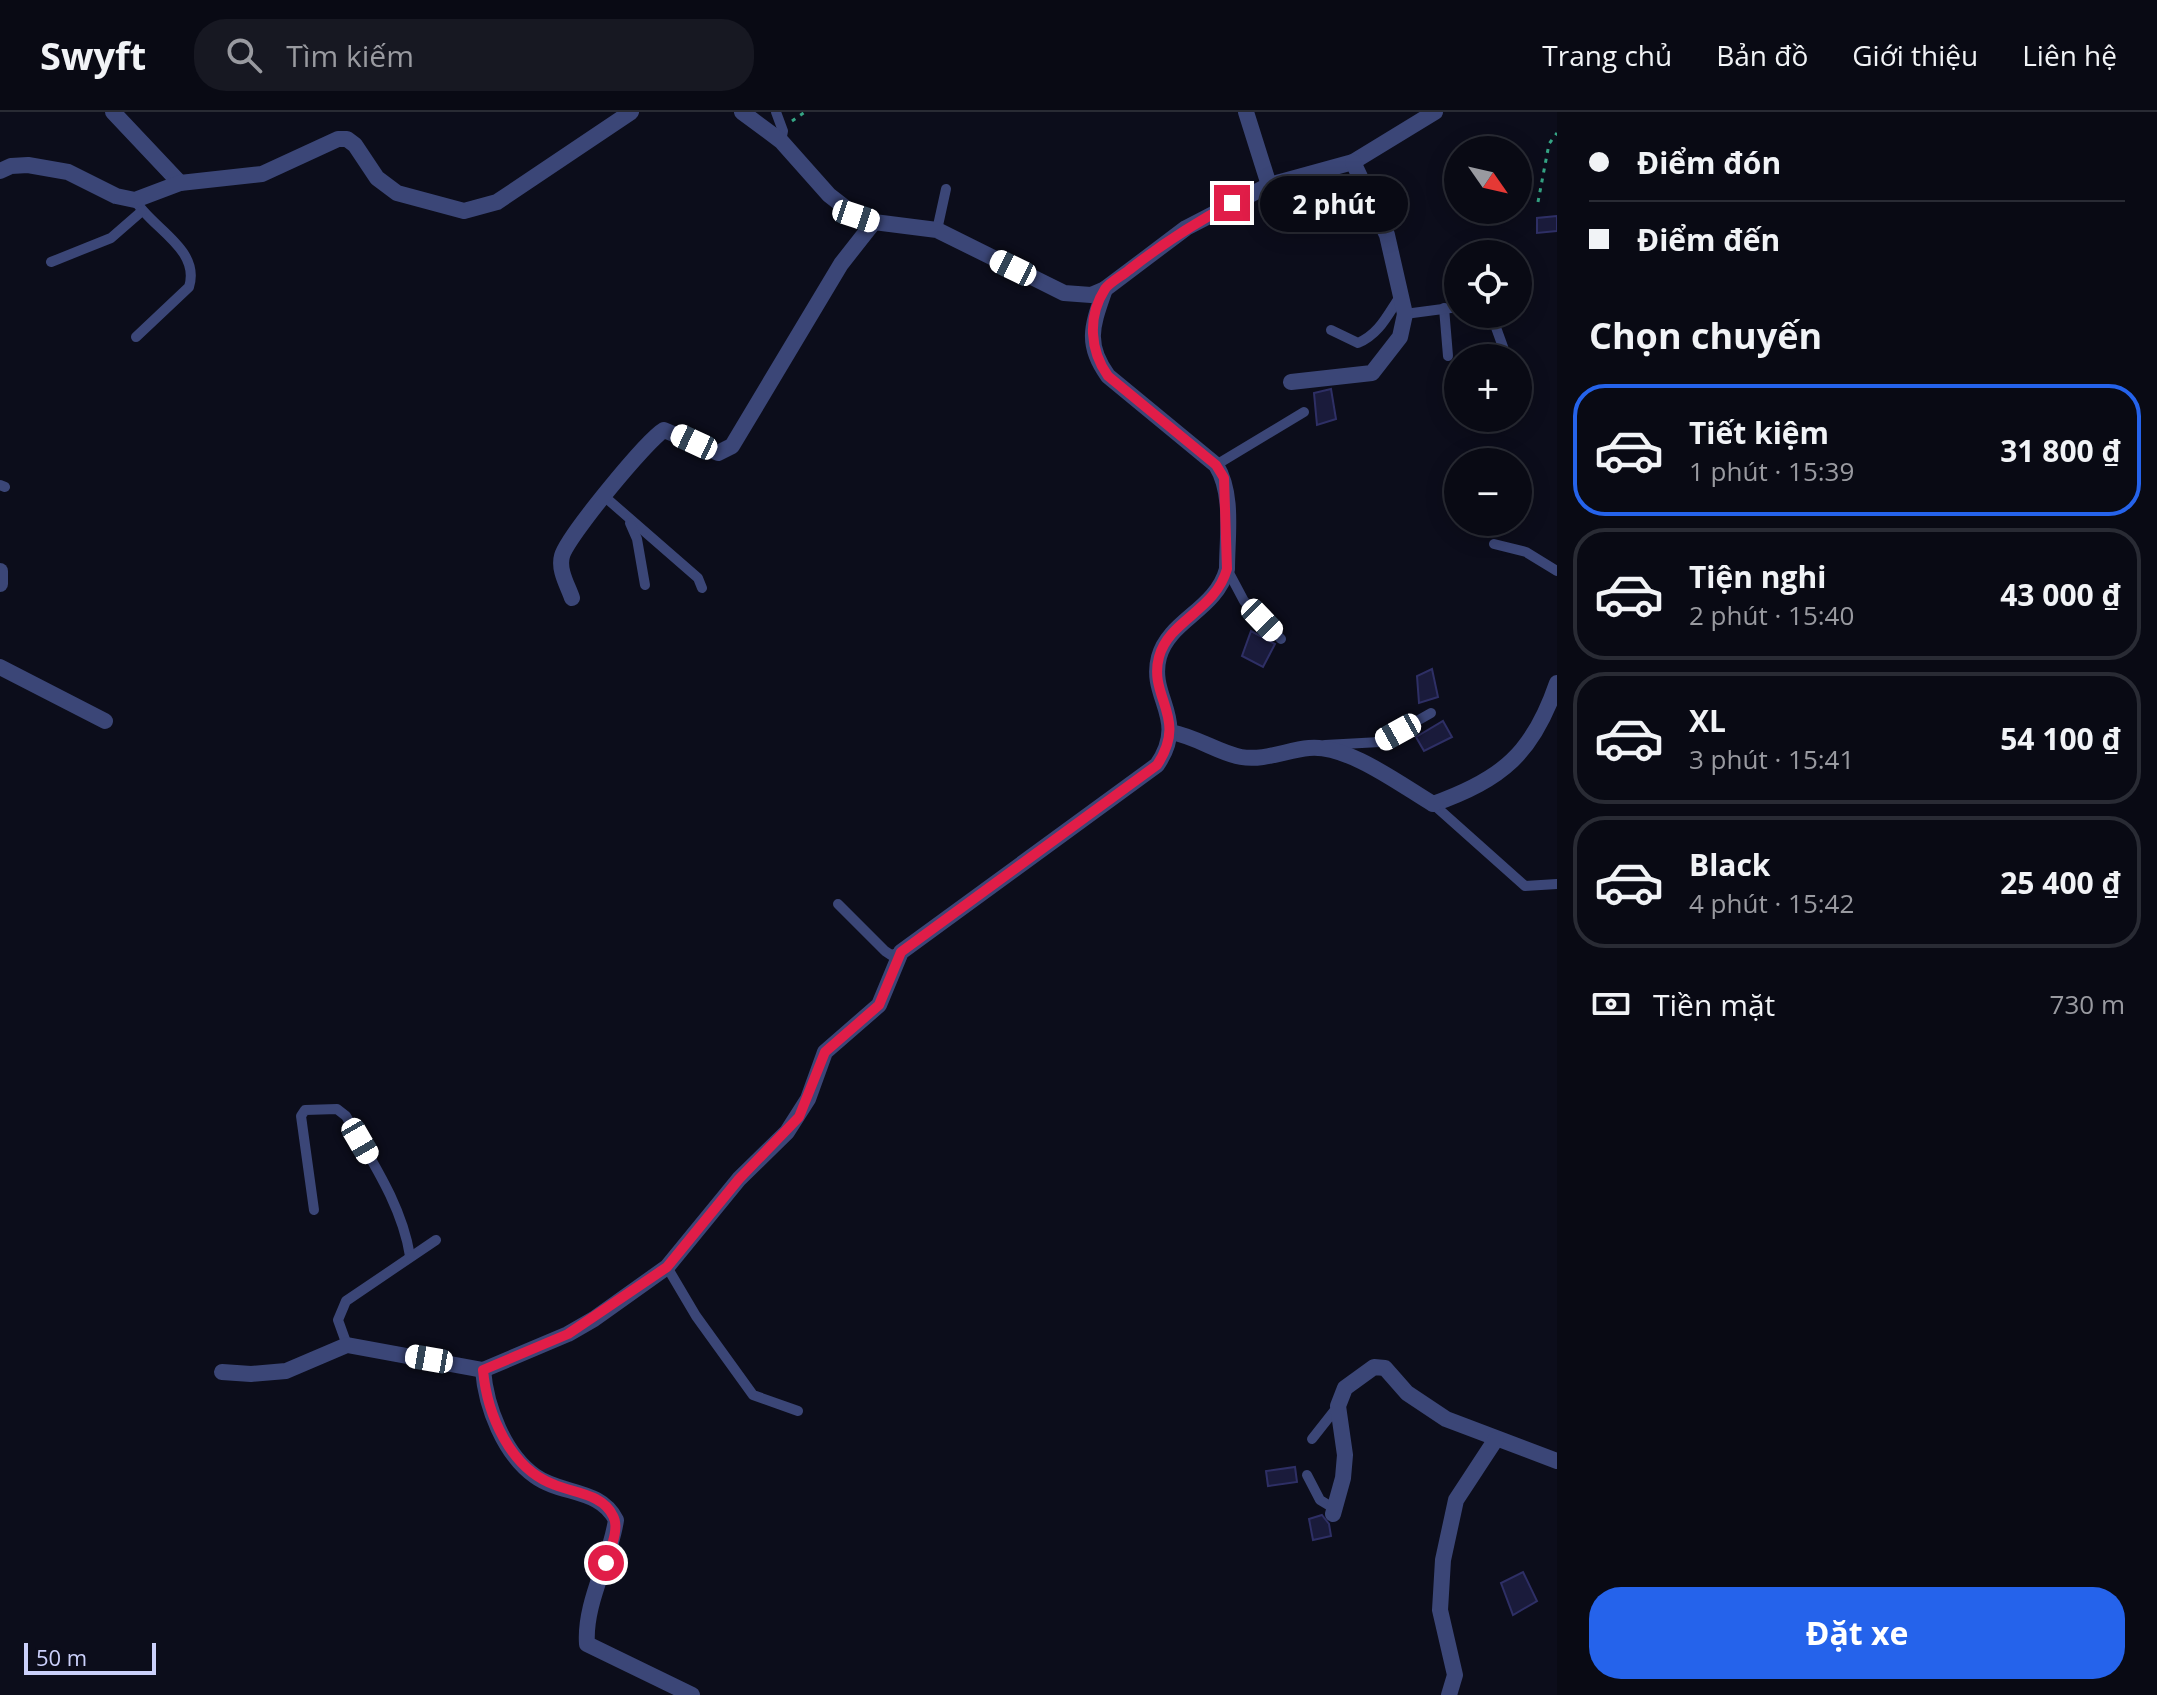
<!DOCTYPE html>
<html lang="vi">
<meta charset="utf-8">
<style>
body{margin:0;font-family:"Open Sans",sans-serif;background:#171822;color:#f1f3f6;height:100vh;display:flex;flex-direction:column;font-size:30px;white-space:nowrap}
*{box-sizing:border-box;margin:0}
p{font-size:26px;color:#999aa0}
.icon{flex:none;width:44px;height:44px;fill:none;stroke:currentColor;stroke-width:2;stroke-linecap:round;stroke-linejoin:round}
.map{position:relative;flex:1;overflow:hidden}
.details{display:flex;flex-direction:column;background:#090a14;width:600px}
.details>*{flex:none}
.banner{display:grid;align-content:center;height:176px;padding:0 32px;background:#090a14}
.needle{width:52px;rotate:124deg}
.controls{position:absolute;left:1444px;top:24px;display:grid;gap:16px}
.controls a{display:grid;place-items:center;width:88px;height:88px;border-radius:50%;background:#090a14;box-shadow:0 4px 20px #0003,0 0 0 2px #292b34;font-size:40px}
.scale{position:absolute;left:24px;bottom:20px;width:132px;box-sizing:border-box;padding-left:8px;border:4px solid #cbd0fb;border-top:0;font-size:22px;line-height:28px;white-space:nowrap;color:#cbd0fb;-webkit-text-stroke:6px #0c0d1b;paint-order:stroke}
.end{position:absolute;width:36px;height:36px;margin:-18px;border:10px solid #e11d48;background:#fff;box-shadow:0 0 0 4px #fff}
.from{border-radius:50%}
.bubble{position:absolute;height:56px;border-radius:28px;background:#090a14;box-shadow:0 4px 20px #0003,0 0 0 2px #292b34;font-size:26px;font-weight:700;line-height:56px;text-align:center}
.car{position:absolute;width:24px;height:48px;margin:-24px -12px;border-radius:10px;box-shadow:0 0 6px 2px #0007;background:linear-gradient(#fff 24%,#345 0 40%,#fff 0 76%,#345 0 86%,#fff 0)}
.banner b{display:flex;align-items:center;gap:28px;height:76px;font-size:30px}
.banner b+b{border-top:2px solid #292b34}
.banner i{width:20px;height:20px;background:#f1f3f6}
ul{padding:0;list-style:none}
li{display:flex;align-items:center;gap:24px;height:132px;margin:0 16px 12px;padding:0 16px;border:4px solid #292b34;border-radius:32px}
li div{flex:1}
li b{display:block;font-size:30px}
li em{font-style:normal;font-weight:700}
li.on{border-color:#2563eb}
li>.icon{width:72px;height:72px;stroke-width:1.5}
h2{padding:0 32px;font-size:36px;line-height:96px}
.pay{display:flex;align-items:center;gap:20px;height:88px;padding:0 32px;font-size:30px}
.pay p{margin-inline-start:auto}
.button{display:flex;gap:16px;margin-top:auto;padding:16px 32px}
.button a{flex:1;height:92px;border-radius:32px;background:#2563eb;color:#fff;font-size:32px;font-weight:700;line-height:92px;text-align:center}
header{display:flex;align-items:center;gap:48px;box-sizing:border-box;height:112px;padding:0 40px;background:#090a14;border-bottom:2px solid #292b34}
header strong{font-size:38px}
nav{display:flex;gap:44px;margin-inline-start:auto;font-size:28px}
.search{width:560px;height:72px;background:#171822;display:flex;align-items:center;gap:20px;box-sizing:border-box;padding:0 28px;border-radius:32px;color:#999aa0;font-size:30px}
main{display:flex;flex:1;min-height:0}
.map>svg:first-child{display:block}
.building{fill:#1a1b3b;stroke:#2e2f65;stroke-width:2}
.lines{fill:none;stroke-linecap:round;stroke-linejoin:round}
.path{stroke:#35a484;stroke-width:3;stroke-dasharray:4 6;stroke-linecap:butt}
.service{stroke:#3b4677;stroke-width:10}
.minor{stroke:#3b4677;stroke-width:16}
.route{stroke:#e11d48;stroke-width:10}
</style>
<header>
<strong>Swyft</strong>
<div class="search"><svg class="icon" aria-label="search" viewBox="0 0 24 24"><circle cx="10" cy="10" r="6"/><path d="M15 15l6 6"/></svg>Tìm kiếm</div>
<nav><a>Trang chủ</a><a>Bản đồ</a><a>Giới thiệu</a><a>Liên hệ</a></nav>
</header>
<main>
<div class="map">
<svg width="1557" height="1583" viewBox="0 0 1557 1583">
<rect width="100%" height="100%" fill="#0c0d1b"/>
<!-- building -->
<g class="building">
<polygon points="1557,104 1557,119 1537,121 1537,106"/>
<polygon points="1331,277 1336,307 1317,313 1314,281"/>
<polygon points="1251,519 1275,532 1263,555 1242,544"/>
<polygon points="1432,557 1438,585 1419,591 1417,564"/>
<polygon points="1443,609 1452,625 1424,639 1416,625"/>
<polygon points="1295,1355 1297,1370 1268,1374 1266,1359"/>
<polygon points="1322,1403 1329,1412 1331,1424 1313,1428 1309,1407"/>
<polygon points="1523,1460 1537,1489 1513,1503 1501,1471"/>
</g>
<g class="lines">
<!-- path -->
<g class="path">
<polyline points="792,9 805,0"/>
<polyline points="1538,90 1549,32 1557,21"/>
</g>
<!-- service -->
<g class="service">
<polyline points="776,0 783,19 781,29"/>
<path d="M135 88C151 116 201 137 189 175L136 225"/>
<polyline points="937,118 946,77"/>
<polyline points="51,150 111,126 142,99"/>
<polyline points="1444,196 1448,244"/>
<polyline points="1405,202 1458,195"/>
<polyline points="1486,202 1494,210 1507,246"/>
<path d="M1331 218 1358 231C1379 222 1387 204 1399 186"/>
<polyline points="1518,281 1519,284"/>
<polyline points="1216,353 1304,300"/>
<polyline points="0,373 5,375"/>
<polyline points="605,385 698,466 702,476"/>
<polyline points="630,411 637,427 645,473"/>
<polyline points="1494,432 1526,440 1557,459"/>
<polyline points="1227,457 1244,489 1281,527"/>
<polyline points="1325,633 1380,630 1431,601"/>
<polyline points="1433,692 1525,774 1557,772"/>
<polyline points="838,792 885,839 891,843 901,840"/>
<path d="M314 1098 301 1004 305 998 337 997 346 1004C371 1048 402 1093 410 1144"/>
<polyline points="667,1155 696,1204 753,1283 798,1299"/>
<polyline points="347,1233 338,1208 346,1189 436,1128"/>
<polyline points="1312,1327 1338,1294"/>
<polyline points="1307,1363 1320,1388 1335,1397"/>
</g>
<!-- minor -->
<g class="minor">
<polyline points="113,0 180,71"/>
<polyline points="742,0 781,29 829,83 856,104 874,110 937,118 1064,181 1091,183 1105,177 1186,116 1269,73 1353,50 1435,0"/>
<polyline points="1246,0 1269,73"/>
<polyline points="0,59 11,54 28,53 68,60 116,84 135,88 180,71 262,62 338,27 347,27 355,33 377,66 397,81 464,99 497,90 631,0"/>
<polyline points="1291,270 1372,261 1400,225 1405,202 1387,123 1353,50"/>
<polyline points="0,459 0,472"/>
<path d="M572 486C568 474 558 458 562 444 567 425 647 328 664 318L718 341 732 334 841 152 874 110"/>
<polyline points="0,555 105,609"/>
<path d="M1171 620C1197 625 1219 641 1241 645 1264 649 1287 638 1309 636 1347 632 1401 673 1433 692 1503 667 1533 641 1557 571"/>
<path d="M483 1258C486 1295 504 1342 535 1364 561 1383 600 1376 616 1408 610 1449 584 1491 587 1532L692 1583"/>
<path d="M222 1260 251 1262 286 1259 347 1233 483 1258 568 1222 594 1207 667 1155 739 1067 787 1020 808 987 825 940 879 893 901 840 1157 653C1189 606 1148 586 1159 545 1169 508 1216 498 1227 457 1227 424 1234 382 1216 353L1108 264C1084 231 1093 212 1105 177"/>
<polyline points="1333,1402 1343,1366 1345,1343 1338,1294 1345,1276 1374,1255 1385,1256 1407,1281 1446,1307 1557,1349"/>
<polyline points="1449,1583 1455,1563 1440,1498 1443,1448 1456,1388 1496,1327"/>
</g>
</g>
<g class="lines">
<!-- route -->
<path class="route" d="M606 1451C610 1438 620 1416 613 1404 603 1382 574 1381 555 1373 510 1357 487 1302 483 1258L568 1222 667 1155 739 1067 799 1005 825 940 879 893 901 840 1157 653C1189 605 1148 586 1159 545 1169 508 1215 499 1227 457L1224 366 1216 353 1108 264C1090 239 1087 205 1105 177 1110 170 1122 164 1129 158 1162 132 1195 111 1232 91"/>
</g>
</svg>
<div class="controls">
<a><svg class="needle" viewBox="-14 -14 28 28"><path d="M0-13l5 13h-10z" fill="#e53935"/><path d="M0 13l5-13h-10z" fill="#999aa0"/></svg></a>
<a><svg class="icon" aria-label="locate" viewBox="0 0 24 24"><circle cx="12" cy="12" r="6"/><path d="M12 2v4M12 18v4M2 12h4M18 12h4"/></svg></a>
<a>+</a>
<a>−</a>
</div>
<div class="scale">50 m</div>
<i class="end from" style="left:606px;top:1451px"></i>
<i class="end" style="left:1232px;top:91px"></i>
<div class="bubble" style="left:1260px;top:64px;width:148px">2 phút</div>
<i class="car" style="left:856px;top:104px;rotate:108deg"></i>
<i class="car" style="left:1013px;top:156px;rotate:296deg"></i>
<i class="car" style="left:694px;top:330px;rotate:295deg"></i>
<i class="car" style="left:1262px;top:508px;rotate:136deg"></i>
<i class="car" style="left:1398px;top:620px;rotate:241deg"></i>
<i class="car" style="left:360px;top:1029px;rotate:150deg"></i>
<i class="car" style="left:429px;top:1247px;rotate:280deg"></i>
</div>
<section class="details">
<div class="banner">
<b><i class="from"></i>Điểm đón</b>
<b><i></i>Điểm đến</b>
</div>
<h2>Chọn chuyến</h2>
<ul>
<li class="on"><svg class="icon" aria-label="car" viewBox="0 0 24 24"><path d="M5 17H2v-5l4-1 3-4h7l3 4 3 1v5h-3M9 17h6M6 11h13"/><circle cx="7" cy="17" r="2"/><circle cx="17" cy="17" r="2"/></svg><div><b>Tiết kiệm</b><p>1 phút · 15:39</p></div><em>31 800 ₫</em></li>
<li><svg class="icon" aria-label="car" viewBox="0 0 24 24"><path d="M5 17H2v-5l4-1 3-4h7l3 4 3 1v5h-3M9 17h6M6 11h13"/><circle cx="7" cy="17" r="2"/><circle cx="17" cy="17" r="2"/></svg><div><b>Tiện nghi</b><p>2 phút · 15:40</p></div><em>43 000 ₫</em></li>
<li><svg class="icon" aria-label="car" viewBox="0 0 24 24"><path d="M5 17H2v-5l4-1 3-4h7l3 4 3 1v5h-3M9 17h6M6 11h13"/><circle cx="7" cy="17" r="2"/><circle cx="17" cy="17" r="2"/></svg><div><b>XL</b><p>3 phút · 15:41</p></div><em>54 100 ₫</em></li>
<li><svg class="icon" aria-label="car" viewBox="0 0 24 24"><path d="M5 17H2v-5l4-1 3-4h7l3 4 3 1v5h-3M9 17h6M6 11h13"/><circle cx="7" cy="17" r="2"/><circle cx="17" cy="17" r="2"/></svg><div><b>Black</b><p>4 phút · 15:42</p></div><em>25 400 ₫</em></li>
</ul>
<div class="pay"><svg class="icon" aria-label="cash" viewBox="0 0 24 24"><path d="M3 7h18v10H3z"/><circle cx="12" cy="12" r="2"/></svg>Tiền mặt<p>730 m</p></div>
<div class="button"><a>Đặt xe</a></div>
</section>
</main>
